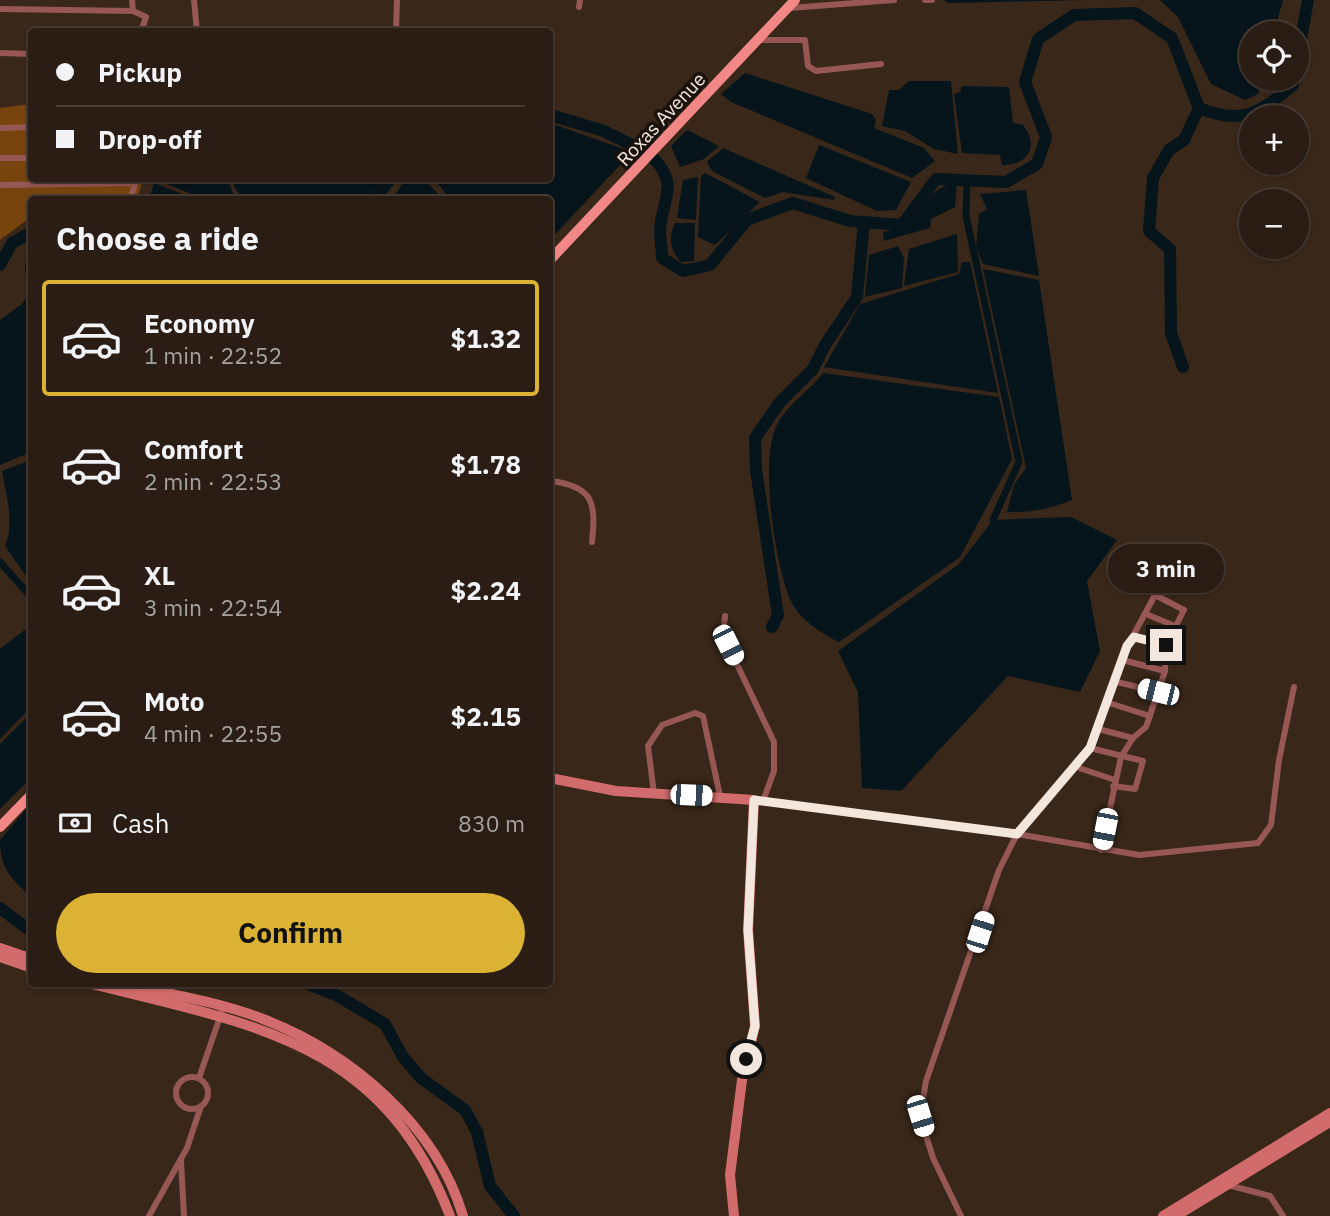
<!DOCTYPE html>
<meta charset="utf-8">
<style>
body{margin:0;font-family:"IBM Plex Sans",sans-serif;background:#33261c;color:#f1f3f6;height:100vh;display:flex;flex-direction:column;font-size:26px;white-space:nowrap}
*{box-sizing:border-box;margin:0}
p{font-size:23px;color:#a6a2a0}
.icon{flex:none;width:38px;height:38px;fill:none;stroke:currentColor;stroke-width:2;stroke-linecap:round;stroke-linejoin:round}
.map{position:relative;flex:1;overflow:hidden}
.drawer{position:absolute;left:28px;top:196px;width:525px;height:791px;display:flex;flex-direction:column;background:#2b1d13;border-radius:7px;box-shadow:0 2px 5px #0004,0 0 0 2px #473b33}
.drawer>*{flex:none}
.banner{position:absolute;left:28px;top:28px;width:525px;height:154px;border-radius:7px;box-shadow:0 2px 5px #0004,0 0 0 2px #473b33;display:grid;align-content:center;height:154px;padding:0 28px;background:#2b1d13}
.buttons{position:absolute;left:1239px;top:21px;display:grid;gap:14px}
.buttons a{display:grid;place-items:center;width:70px;height:70px;border-radius:50%;background:#2b1d13;box-shadow:0 2px 5px #0004,0 0 0 2px #473b33;font-size:35px}
.end{position:absolute;width:32px;height:32px;margin:-16px;border:9px solid #f3e7dd;background:#111;box-shadow:0 0 0 4px #111}
.from{border-radius:50%}
.bubble{position:absolute;height:49px;border-radius:24px;background:#2b1d13;box-shadow:0 2px 5px #0004,0 0 0 2px #473b33;font-size:23px;font-weight:700;line-height:49px;text-align:center}
.car{position:absolute;width:21px;height:42px;margin:-21px -10px;border-radius:9px;box-shadow:0 0 5px 2px #0007;background:linear-gradient(#fff 24%,#345 0 40%,#fff 0 76%,#345 0 86%,#fff 0)}
.banner b{display:flex;align-items:center;gap:24px;height:66px;font-size:26px}
.banner b+b{border-top:2px solid #473b33}
.banner i{width:18px;height:18px;background:#f1f3f6}
ul{padding:0;list-style:none}
li{display:flex;align-items:center;gap:21px;height:116px;margin:0 14px 10px;padding:0 14px;border:4px solid transparent;border-radius:7px}
li div{flex:1}
li b{display:block;font-size:26px}
li em{font-style:normal;font-weight:700}
li.selected{border-color:#dbb233}
li>.icon{width:63px;height:63px;stroke-width:1.5}
h2{padding:0 28px;font-size:32px;line-height:84px}
.pay{display:flex;align-items:center;gap:18px;height:77px;padding:0 28px;font-size:26px}
.pay p{margin-inline-start:auto}
.cta{display:flex;gap:14px;margin-top:auto;padding:14px 28px}
.cta a{flex:1;height:80px;border-radius:42px;background:#dbb233;color:#111;font-size:28px;font-weight:700;line-height:80px;text-align:center}
.map>svg:first-child{display:block}
.green{fill:#78440e}
.water{fill:#05151b}
.lines{fill:none;stroke-linecap:round;stroke-linejoin:round}
.canal{stroke:#05151b;stroke-width:7}
.river{stroke:#05151b;stroke-width:12}
.street{stroke:#965755;stroke-width:6}
.secondary{stroke:#d26c6c;stroke-width:10}
.primary{stroke:#f18886;stroke-width:10}
.route{stroke:#f3e7dd;stroke-width:9}
.labels{text-anchor:middle;stroke-width:7;stroke-linejoin:round;paint-order:stroke}
.street-label{font-size:19px;fill:#f3e7dd;stroke:#1a120c}
</style>
<div class="map">
<svg width="1330" height="1216" viewBox="0 0 1330 1216">
<rect width="100%" height="100%" fill="#392719"/>
<!-- green -->
<polygon class="green" points="31,104 32,178 143,179 137,199 32,200 31,217 0,240 0,108"/>
<!-- water -->
<g class="water">
<polygon points="943,0 1088,0 949,3"/>
<polygon points="1160,0 1283,0 1274,33 1251,33 1251,79 1263,79 1258,94 1245,100 1211,84 1178,17"/>
<polygon points="745,73 872,114 876,120 874,128 924,148 935,161 912,178 731,102 721,94"/>
<polygon points="909,81 951,81 958,154 934,149 905,131 882,126 889,90 899,90"/>
<path d="M962 86 1009 87 1013 123 1023 125C1040 146 1028 165 1002 165L1000 155 962 153 954 94 960 92Z"/>
<polygon points="550,123 632,152 550,240 550,200 450,199 434,179 550,178"/>
<polygon points="687,130 719,146 704,159 680,167 671,146"/>
<polygon points="819,145 911,182 896,210 877,211 806,178"/>
<polygon points="723,148 835,197 834,200 783,192 765,198 712,171 707,162"/>
<polygon points="705,173 760,202 715,245 698,237 701,176"/>
<polygon points="698,177 696,220 677,218 683,180"/>
<polygon points="228,179 233,194 229,200 204,199 156,180"/>
<polygon points="232,179 232,178 383,179 366,200 244,199 236,190"/>
<polygon points="406,179 424,179 443,199 392,199"/>
<polygon points="154,183 195,199 149,199"/>
<path d="M957 183 955 207 931 219 930 228 884 241 883 232 907 227C925 209 929 186 957 183Z"/>
<polygon points="1026,190 1039,276 983,264 976,248 979,214 987,209 980,194"/>
<path d="M675 223H695L694 261 681 262C670 251 668 238 675 223Z"/>
<polygon points="957,234 958,272 904,286 909,249"/>
<polygon points="898,246 904,258 902,288 865,297 869,255"/>
<polygon points="31,253 31,452 0,465 0,320 22,304 30,291 25,271 26,258"/>
<polygon points="962,262 970,262 998,393 824,367 860,304 959,274"/>
<path d="M983 269 1039 280 1072 500C1049 509 1031 513 1007 512L1014 485 1026 468Z"/>
<path d="M823 373 999 397 1012 459 960 557 839 642C822 634 799 619 791 601 775 566 759 459 777 425 787 405 809 391 823 373Z"/>
<path d="M31 460H32L31 583 5 546C15 523 6 495 2 471Z"/>
<polygon points="1071,517 1117,540 1087,581 1100,651 1080,692 1008,676 901,791 862,788 858,692 838,651 959,564 993,520"/>
<polygon points="31,625 31,707 0,739 0,649"/>
<polygon points="31,713 31,778 0,809 0,744"/>
<path d="M31 803V897C11 878 0 869 0 840Z"/>
</g>
<g class="lines">
<!-- canal -->
<g class="canal">
<polyline points="967,180 966,216 1019,462 993,520"/>
<polyline points="0,562 32,598"/>
</g>
<!-- river -->
<g class="river">
<polyline points="1297,62 1308,0"/>
<polyline points="550,115 601,130 647,152"/>
<path d="M653 158C680 185 662 199 660 230 660 239 662 249 662 258L683 271 710 265 747 220 793 203 850 221 902 225 936 179 1006 182 1037 164 1046 137 1025 82 1038 39 1074 15 1135 13 1172 38 1199 108C1243 126 1259 113 1293 85L1294 79"/>
<polyline points="374,200 391,178"/>
<polyline points="0,265 12,243 32,232"/>
<polyline points="1183,367 1171,333 1170,249 1149,231 1153,178 1169,150 1184,140 1199,108"/>
<polyline points="772,627 778,615 756,470 755,438 780,402 813,369 825,345 857,297 864,222"/>
<polyline points="0,908 32,932"/>
<polyline points="308,984 338,996 385,1024 403,1057 421,1078 465,1110 477,1132 490,1186 514,1216"/>
</g>
<!-- street -->
<g class="street">
<polyline points="132,0 133,11"/>
<polyline points="194,0 197,32"/>
<polyline points="925,0 932,0"/>
<polyline points="579,7 580,0"/>
<polyline points="790,8 894,0"/>
<polyline points="0,9 133,11 146,17 141,32"/>
<polyline points="396,32 397,0"/>
<polyline points="759,40 805,40 808,66 816,71 881,64"/>
<polyline points="0,53 32,54"/>
<polyline points="0,128 32,127"/>
<polyline points="0,158 32,158"/>
<polyline points="0,185 135,183"/>
<polyline points="130,200 137,178"/>
<path d="M550 481C594 486 596 503 592 542"/>
<polyline points="1146,614 1175,626"/>
<polyline points="725,616 723,635 774,742 774,771 763,801"/>
<polyline points="1134,637 1166,645"/>
<polyline points="1122,660 1165,671"/>
<polyline points="1113,681 1158,692"/>
<polyline points="1106,702 1150,716"/>
<polyline points="1098,729 1133,738"/>
<polyline points="1090,748 1143,761 1135,789 1113,786"/>
<polyline points="1073,766 1115,780"/>
<polyline points="654,794 648,746 662,725 695,713 703,716 720,796"/>
<polyline points="754,800 1017,834 1139,855 1258,843 1271,825 1279,760 1294,687"/>
<circle cx="192" cy="1093" r="16"/>
<polyline points="199,1078 223,1008"/>
<polyline points="181,1161 184,1216"/>
<polyline points="1228,1185 1270,1196 1283,1216"/>
<polyline points="149,1216 187,1148 201,1106"/>
<polyline points="961,1216 933,1158 920,1116 926,1081 999,870 1017,834 1090,748 1127,647 1155,595 1184,610 1166,645 1165,671 1146,727 1133,738 1121,757 1101,850"/>
</g>
<!-- secondary -->
<g class="secondary">
<polyline points="550,778 616,791 754,800 748,930 755,1026 742,1080 730,1175 734,1216"/>
<polyline points="0,948 32,959"/>
<polyline points="0,957 32,968"/>
<path d="M92 984C254 1025 383 1041 450 1216"/>
<path d="M128 984C172 995 220 1002 263 1019 349 1052 436 1124 463 1216"/>
<polyline points="1163,1216 1330,1113"/>
<polyline points="1176,1216 1330,1122"/>
</g>
<!-- primary -->
<g class="primary">
<polyline points="550,260 795,0"/>
<polyline points="0,827 32,794"/>
</g>
</g>
<g class="lines">
<!-- route -->
<polyline class="route" points="746,1059 755,1026 748,930 754,800 1017,834 1090,748 1127,646 1134,637 1166,645"/>
</g>
<g class="labels">
<!-- street labels -->
<g class="street-label">
<text transform="translate(661 119) rotate(-47)" y="7">Roxas Avenue</text>
</g>
</g>
</svg>
<div class="buttons">
<a><svg class="icon" aria-label="locate" viewBox="0 0 24 24"><circle cx="12" cy="12" r="6"/><path d="M12 2v4M12 18v4M2 12h4M18 12h4"/></svg></a>
<a>+</a>
<a>−</a>
</div>
<i class="end from" style="left:746px;top:1059px"></i>
<i class="end" style="left:1166px;top:645px"></i>
<div class="bubble" style="left:1108px;top:544px;width:116px">3 min</div>
<i class="car" style="left:728px;top:645px;rotate:153deg"></i>
<i class="car" style="left:1158px;top:692px;rotate:284deg"></i>
<i class="car" style="left:691px;top:795px;rotate:92deg"></i>
<i class="car" style="left:1105px;top:829px;rotate:191deg"></i>
<i class="car" style="left:980px;top:932px;rotate:18deg"></i>
<i class="car" style="left:920px;top:1116px;rotate:163deg"></i>
<div class="banner">
<b><i class="from"></i>Pickup</b>
<b><i></i>Drop-off</b>
</div>
<section class="drawer">
<h2>Choose a ride</h2>
<ul>
<li class="selected"><svg class="icon" aria-label="car" viewBox="0 0 24 24"><path d="M5 17H2v-5l4-1 3-4h7l3 4 3 1v5h-3M9 17h6M6 11h13"/><circle cx="7" cy="17" r="2"/><circle cx="17" cy="17" r="2"/></svg><div><b>Economy</b><p>1 min · 22:52</p></div><em>$1.32</em></li>
<li><svg class="icon" aria-label="car" viewBox="0 0 24 24"><path d="M5 17H2v-5l4-1 3-4h7l3 4 3 1v5h-3M9 17h6M6 11h13"/><circle cx="7" cy="17" r="2"/><circle cx="17" cy="17" r="2"/></svg><div><b>Comfort</b><p>2 min · 22:53</p></div><em>$1.78</em></li>
<li><svg class="icon" aria-label="car" viewBox="0 0 24 24"><path d="M5 17H2v-5l4-1 3-4h7l3 4 3 1v5h-3M9 17h6M6 11h13"/><circle cx="7" cy="17" r="2"/><circle cx="17" cy="17" r="2"/></svg><div><b>XL</b><p>3 min · 22:54</p></div><em>$2.24</em></li>
<li><svg class="icon" aria-label="car" viewBox="0 0 24 24"><path d="M5 17H2v-5l4-1 3-4h7l3 4 3 1v5h-3M9 17h6M6 11h13"/><circle cx="7" cy="17" r="2"/><circle cx="17" cy="17" r="2"/></svg><div><b>Moto</b><p>4 min · 22:55</p></div><em>$2.15</em></li>
</ul>
<div class="pay"><svg class="icon" aria-label="cash" viewBox="0 0 24 24"><path d="M3 7h18v10H3z"/><circle cx="12" cy="12" r="2"/></svg>Cash<p>830 m</p></div>
<div class="cta"><a>Confirm</a></div>
</section>
</div>
